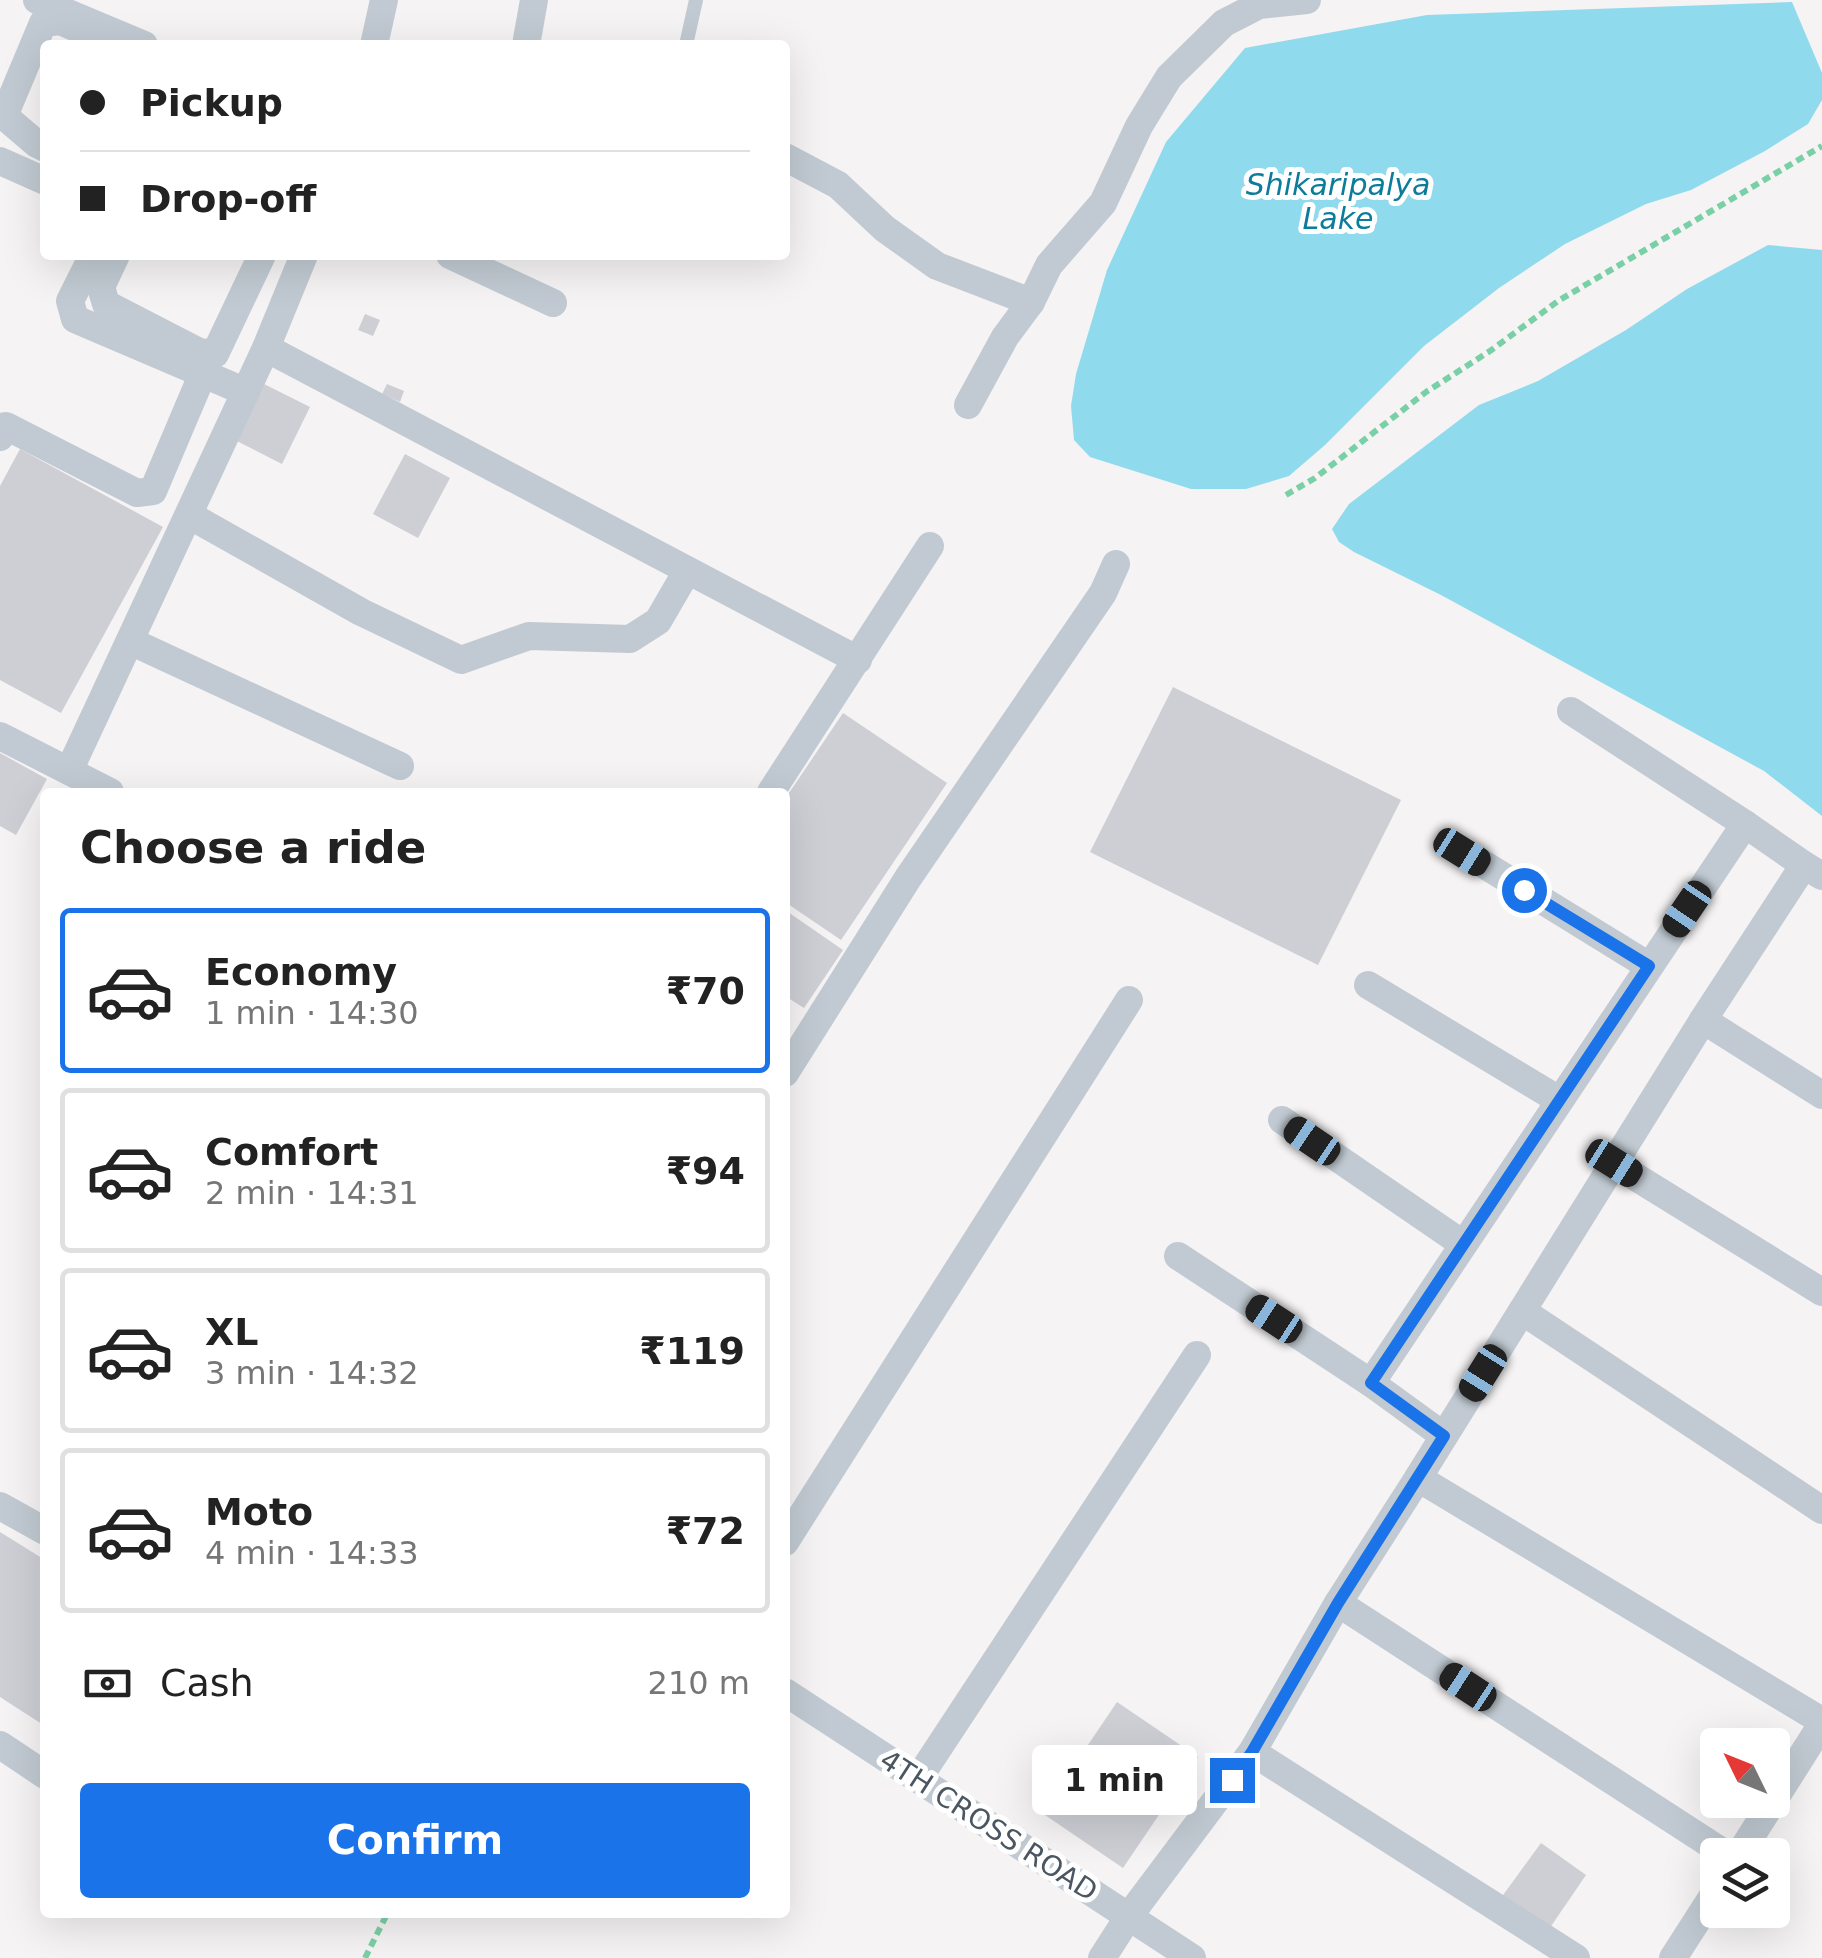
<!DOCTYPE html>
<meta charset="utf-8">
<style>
body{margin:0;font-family:"DejaVu Sans",sans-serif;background:#f2f2f2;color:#222;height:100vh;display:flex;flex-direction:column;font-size:38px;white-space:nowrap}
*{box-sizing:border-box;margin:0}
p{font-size:32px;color:#767676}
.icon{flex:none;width:55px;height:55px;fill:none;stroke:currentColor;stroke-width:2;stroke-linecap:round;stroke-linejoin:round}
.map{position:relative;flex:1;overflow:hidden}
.panel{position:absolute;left:40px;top:788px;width:750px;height:1130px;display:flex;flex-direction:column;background:#fff;border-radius:10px;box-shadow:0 10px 40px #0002}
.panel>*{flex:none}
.top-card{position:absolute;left:40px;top:40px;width:750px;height:220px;border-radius:10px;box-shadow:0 10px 40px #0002;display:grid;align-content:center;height:220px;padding:0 40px;background:#fff}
.needle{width:65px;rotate:313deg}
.fabs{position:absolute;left:1700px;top:1728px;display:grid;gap:20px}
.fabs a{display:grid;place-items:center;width:90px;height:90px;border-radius:10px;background:#fff;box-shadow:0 10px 40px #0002;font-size:50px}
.end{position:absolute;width:45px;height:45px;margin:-22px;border:12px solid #1a73e8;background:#fff;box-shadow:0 0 0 5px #fff}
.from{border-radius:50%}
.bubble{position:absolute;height:70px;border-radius:10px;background:#fff;box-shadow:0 10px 40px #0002;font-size:32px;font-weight:600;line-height:70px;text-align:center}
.car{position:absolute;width:30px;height:60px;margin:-30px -15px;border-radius:12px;box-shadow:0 0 8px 2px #0007;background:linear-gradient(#222 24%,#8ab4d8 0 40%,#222 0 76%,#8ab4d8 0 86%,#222 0)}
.top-card b{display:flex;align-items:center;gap:35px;height:95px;font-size:38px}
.top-card b+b{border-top:2px solid #e0e0e0}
.top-card i{width:25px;height:25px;background:#222}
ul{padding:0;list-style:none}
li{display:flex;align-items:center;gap:30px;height:165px;margin:0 20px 15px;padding:0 20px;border:5px solid #e0e0e0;border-radius:10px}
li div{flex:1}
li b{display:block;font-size:38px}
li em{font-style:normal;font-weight:600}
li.active{border-color:#1a73e8}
li>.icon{width:90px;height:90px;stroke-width:1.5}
h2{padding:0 40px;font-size:45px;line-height:120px}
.pay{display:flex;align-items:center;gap:25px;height:110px;padding:0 40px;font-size:38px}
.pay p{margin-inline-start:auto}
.button{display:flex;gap:20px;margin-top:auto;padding:20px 40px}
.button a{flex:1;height:115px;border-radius:10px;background:#1a73e8;color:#fff;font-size:40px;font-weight:600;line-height:115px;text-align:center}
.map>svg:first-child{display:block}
.water{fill:#90daee}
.building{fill:#cdcfd5}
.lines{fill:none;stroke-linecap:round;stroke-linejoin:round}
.path{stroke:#7ad0a6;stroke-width:6;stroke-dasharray:8 5;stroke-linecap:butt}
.lane{stroke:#c1cad2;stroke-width:14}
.street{stroke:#c1cad2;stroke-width:28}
.route{stroke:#1a73e8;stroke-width:12}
.labels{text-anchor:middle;stroke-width:10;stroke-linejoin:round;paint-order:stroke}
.street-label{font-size:28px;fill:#4a5661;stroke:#fff}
.water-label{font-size:30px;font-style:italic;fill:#0c7c9b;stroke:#fff}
</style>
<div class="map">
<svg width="1822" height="1958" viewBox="0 0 1822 1958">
<rect width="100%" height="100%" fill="#f5f3f3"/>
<!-- water -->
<g class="water">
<polygon points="1792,2 1822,73 1822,100 1808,124 1765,151 1691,190 1646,204 1565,244 1499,288 1424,346 1325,445 1289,476 1246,489 1191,489 1090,457 1074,440 1071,406 1076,374 1107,270 1166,142 1245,48 1427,15"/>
<polygon points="1768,245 1822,250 1822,816 1764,771 1441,595 1354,552 1339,542 1332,529 1349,504 1479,405 1538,381 1626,330 1687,289"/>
</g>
<!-- building -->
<g class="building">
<polygon points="365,314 380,320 373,336 358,330"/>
<polygon points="262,383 310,407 282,464 233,439"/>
<polygon points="387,384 404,391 400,402 382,394"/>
<polygon points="20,449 163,527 61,713 0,680 0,486"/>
<polygon points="405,454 450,478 418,538 373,514"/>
<polygon points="1173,687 1401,800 1318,965 1090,852"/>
<polygon points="843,713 947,783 841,940 785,902 785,799"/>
<polygon points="0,753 47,779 16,835 0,826"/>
<polygon points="785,910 843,950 804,1008 785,996"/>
<polygon points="0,1532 45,1560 45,1726 0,1697"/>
<polygon points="1117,1702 1198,1757 1123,1868 1042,1813"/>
<polygon points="1541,1843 1586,1875 1545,1935 1498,1902"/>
</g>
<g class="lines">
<!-- path -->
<g class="path">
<polyline points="1286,495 1315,478 1426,392 1490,351 1558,301 1822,146"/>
<polyline points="365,1958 388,1912"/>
</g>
<!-- lane -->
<polyline class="lane" points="686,45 696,0"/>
<!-- street -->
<g class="street">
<polyline points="37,0 144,45"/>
<polyline points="374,45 384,0"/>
<polyline points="526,45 534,0"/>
<polyline points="45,148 37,144 4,116 43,23 60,21 115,45"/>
<polyline points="785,157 838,185 885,229 937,266 1031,302"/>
<polyline points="0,161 45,181"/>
<polyline points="93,255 70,301 75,319 246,392"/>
<polyline points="116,255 101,287 106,304 199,352 215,354 262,255"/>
<polyline points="450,255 553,303"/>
<polyline points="266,348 858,660"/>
<polyline points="968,405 1005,337 1031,302 1049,265 1103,203 1139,126 1169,77 1224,23 1259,5 1307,0"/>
<polyline points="0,437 6,426 137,493 153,491 203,373"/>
<polyline points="189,515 361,612 461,660 529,636 630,639 658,621 687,571"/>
<polyline points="130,641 400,766"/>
<polyline points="0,736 110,792"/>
<polyline points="69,771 266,348 304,255"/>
<polyline points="771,792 930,546"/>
<polyline points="1745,824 1804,865"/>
<polyline points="1462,851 1649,966"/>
<polyline points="1822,876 1804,865 1703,1020 1418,1478 1822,1721"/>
<polyline points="1368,985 1559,1100"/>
<polyline points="1703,1020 1822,1095"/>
<polyline points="785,1073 908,878 1103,593 1116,564"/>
<polyline points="1282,1120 1463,1244"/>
<polyline points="1613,1163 1822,1292"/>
<polyline points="1178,1256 1371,1383"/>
<polyline points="1522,1311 1822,1510"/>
<polyline points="1444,1436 1371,1383 1745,824 1571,711"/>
<polyline points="0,1506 45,1531"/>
<polyline points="785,1542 1129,1000"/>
<polyline points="1338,1603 1727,1855"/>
<polyline points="785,1692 1192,1958"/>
<polyline points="0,1745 45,1775"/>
<polyline points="1252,1752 1576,1958"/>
<polyline points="918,1779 1197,1355"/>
<polyline points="1739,1855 1822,1724"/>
<polyline points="1102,1958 1129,1916 1252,1752 1338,1603 1418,1478"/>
<polyline points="1673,1958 1718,1888"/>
</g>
</g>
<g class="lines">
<!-- route -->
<polyline class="route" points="1232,1780 1252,1752 1338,1603 1444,1436 1371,1383 1649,966 1524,890"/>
</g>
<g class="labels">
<!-- street labels -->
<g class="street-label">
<text transform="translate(989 1825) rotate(33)" y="10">4TH CROSS ROAD</text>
</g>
<!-- water labels -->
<g class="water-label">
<text x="1338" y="195">Shikaripalya<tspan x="1338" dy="34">Lake</tspan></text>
</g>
</g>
</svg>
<div class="fabs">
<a><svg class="needle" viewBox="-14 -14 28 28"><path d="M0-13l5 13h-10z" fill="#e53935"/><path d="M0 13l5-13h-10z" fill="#767676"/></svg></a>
<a><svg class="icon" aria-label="layers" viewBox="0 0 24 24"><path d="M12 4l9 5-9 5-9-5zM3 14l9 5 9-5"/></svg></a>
</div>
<i class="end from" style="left:1524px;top:890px"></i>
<i class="end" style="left:1232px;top:1780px"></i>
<div class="bubble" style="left:1032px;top:1745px;width:165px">1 min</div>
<i class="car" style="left:1462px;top:852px;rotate:122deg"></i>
<i class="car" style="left:1687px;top:909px;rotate:214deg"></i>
<i class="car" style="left:1312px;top:1141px;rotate:304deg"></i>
<i class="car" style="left:1614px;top:1163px;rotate:122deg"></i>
<i class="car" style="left:1274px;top:1319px;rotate:303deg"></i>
<i class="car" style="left:1483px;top:1373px;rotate:212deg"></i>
<i class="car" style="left:1468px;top:1687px;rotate:303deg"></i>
<div class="top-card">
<b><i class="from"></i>Pickup</b>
<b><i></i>Drop-off</b>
</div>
<section class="panel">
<h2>Choose a ride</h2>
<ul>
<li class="active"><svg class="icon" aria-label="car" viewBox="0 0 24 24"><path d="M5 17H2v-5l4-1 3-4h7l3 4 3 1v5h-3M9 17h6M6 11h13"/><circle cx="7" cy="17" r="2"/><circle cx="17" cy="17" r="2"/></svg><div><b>Economy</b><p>1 min · 14:30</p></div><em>₹70</em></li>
<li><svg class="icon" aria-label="car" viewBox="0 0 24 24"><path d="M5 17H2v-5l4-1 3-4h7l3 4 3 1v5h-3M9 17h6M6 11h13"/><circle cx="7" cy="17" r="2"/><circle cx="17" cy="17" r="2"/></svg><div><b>Comfort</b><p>2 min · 14:31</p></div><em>₹94</em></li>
<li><svg class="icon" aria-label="car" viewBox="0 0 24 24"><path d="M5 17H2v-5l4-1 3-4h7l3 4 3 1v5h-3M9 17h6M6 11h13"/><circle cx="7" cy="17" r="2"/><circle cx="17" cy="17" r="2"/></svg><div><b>XL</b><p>3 min · 14:32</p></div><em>₹119</em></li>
<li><svg class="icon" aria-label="car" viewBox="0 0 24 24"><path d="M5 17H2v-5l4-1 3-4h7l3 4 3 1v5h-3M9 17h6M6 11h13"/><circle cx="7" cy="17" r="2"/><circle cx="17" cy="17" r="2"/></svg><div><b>Moto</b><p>4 min · 14:33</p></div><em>₹72</em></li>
</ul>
<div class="pay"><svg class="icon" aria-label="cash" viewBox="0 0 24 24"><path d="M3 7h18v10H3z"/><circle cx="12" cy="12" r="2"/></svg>Cash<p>210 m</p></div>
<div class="button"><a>Confirm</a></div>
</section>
</div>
